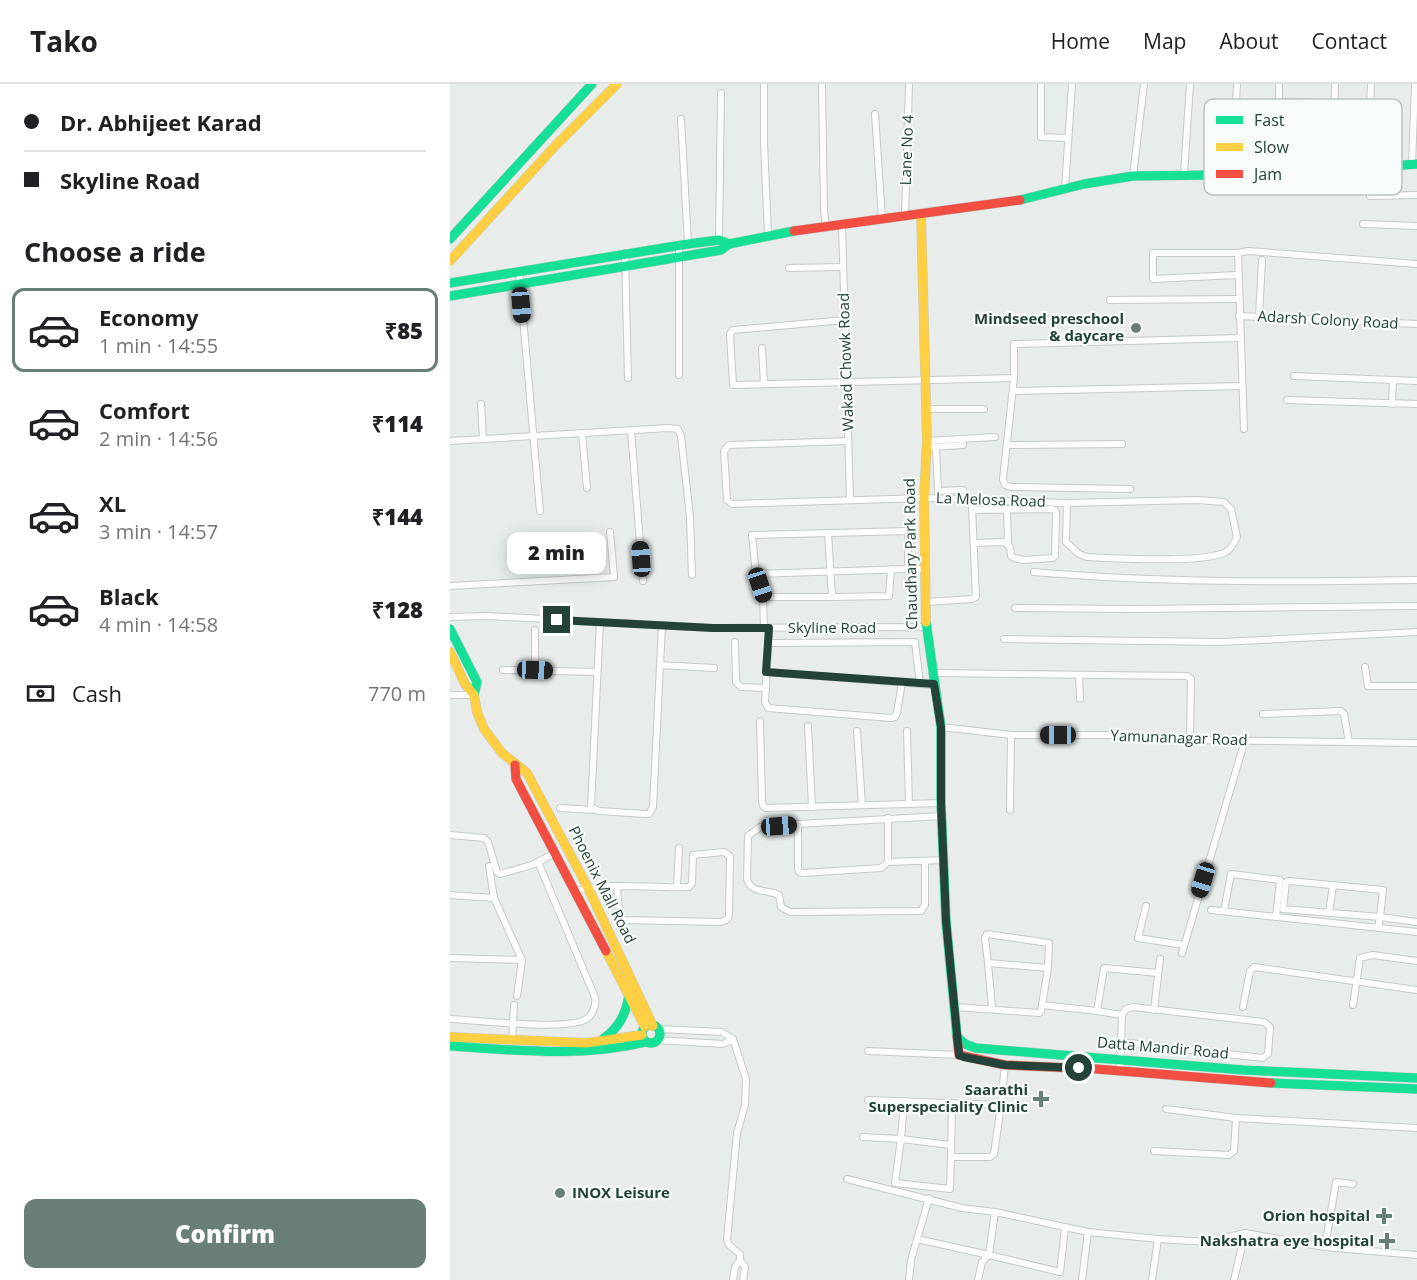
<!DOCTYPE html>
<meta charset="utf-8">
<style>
body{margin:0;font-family:"Open Sans",sans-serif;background:#f6f6f6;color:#202124;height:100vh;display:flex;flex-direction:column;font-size:22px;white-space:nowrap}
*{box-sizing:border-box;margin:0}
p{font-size:20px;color:#757577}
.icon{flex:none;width:33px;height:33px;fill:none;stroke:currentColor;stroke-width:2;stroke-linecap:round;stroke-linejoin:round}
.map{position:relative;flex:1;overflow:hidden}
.details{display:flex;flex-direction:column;background:#fff;width:450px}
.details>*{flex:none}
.guide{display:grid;align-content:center;height:132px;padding:0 24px;background:#fff}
.end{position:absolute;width:27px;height:27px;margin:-14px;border:8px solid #24423a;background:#fff;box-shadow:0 0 0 3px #fff}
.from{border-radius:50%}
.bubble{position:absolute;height:42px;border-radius:12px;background:#fff;box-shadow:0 3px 15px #0003;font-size:20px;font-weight:800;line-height:42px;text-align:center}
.car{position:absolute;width:18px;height:36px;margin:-18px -9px;border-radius:8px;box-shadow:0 0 4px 2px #0007;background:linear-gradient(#222 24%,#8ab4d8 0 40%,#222 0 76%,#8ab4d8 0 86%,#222 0)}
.guide b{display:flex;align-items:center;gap:21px;height:57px;font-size:22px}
.guide b+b{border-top:2px solid #e0e0e0}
.guide i{width:15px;height:15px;background:#202124}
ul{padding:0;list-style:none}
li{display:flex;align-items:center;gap:18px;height:84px;margin:0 12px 9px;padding:0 12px;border:3px solid transparent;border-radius:12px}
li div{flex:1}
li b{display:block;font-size:22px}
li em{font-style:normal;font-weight:800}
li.selected{border-color:#697e78}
li>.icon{width:54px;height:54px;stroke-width:1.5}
h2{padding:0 24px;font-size:27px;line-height:72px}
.pay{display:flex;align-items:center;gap:15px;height:66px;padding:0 24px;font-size:22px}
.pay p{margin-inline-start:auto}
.button{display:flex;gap:12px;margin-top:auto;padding:12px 24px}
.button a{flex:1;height:69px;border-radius:12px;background:#697e78;color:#fff;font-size:24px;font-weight:800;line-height:69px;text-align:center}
header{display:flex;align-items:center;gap:36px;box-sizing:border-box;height:84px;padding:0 30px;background:#fff;border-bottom:2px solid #e0e0e0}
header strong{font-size:28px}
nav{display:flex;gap:33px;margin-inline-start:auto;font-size:21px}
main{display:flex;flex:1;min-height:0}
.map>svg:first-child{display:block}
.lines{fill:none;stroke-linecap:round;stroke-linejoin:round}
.street-casing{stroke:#c5cac8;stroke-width:8}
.fast-casing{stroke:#c3cbc8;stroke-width:10}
.slow-casing{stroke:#c3cbc8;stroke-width:10}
.jam-casing{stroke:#c3cbc8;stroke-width:10}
.street{stroke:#fcfcfc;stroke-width:6}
.fast{stroke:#16e098;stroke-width:9}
.slow{stroke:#ffcf43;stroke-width:9}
.jam{stroke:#f24e42;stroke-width:9}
.route{stroke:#24423a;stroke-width:8}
.poi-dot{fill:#697e78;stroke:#f7fbf9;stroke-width:2}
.labels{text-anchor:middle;stroke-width:4.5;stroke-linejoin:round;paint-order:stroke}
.street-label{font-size:15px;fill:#24423a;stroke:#f7fbf9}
.poi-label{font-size:15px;font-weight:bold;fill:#24423a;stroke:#f7fbf9;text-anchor:end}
.key{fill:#f7fbf9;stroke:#b8c4c0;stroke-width:1.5}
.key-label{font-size:16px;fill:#24423a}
</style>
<header>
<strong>Tako</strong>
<nav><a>Home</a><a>Map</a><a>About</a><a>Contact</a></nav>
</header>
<main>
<section class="details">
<div class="guide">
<b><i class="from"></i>Dr. Abhijeet Karad</b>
<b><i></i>Skyline Road</b>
</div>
<h2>Choose a ride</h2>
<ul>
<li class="selected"><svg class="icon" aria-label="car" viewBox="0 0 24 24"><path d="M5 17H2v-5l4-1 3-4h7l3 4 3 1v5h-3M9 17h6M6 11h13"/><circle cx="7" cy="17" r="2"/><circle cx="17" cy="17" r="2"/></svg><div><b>Economy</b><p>1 min · 14:55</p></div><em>₹85</em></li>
<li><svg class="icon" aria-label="car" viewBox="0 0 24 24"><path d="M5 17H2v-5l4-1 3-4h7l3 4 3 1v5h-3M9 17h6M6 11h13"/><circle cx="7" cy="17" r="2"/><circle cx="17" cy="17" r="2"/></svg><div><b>Comfort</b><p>2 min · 14:56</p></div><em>₹114</em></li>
<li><svg class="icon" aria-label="car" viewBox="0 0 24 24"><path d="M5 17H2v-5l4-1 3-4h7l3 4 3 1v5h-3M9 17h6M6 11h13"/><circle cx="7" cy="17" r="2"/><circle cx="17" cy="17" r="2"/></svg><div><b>XL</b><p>3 min · 14:57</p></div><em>₹144</em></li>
<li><svg class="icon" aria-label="car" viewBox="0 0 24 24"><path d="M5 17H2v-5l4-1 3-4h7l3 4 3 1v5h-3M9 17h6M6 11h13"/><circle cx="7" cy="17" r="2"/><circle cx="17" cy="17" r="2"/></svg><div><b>Black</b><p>4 min · 14:58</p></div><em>₹128</em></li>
</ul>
<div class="pay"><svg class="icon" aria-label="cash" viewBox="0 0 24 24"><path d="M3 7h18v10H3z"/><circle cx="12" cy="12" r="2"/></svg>Cash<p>770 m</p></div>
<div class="button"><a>Confirm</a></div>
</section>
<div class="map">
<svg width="967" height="1196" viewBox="0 0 967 1196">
<rect width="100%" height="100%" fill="#e8edeb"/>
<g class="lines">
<!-- street casing -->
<g class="street-casing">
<g id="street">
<polyline points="314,0 314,59 318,151"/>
<polyline points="372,0 374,126 376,143"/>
<polyline points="591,0 591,53 618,54"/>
<polyline points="829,0 829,90"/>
<polyline points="829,18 865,19"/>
<polyline points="425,30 432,135"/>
<polyline points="231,35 238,160"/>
<polyline points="830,50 865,51"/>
<polyline points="962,81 965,0"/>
<polyline points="917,84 921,0"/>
<polyline points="883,87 885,0"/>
<polyline points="734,90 740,0"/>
<polyline points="782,91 787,0"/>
<polyline points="683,92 694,0"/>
<polyline points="615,105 622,0"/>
<polyline points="920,112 967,111"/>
<polyline points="455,132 459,0"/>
<polyline points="392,140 400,416"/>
<polyline points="913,140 967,142"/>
<polyline points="269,156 271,9"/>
<polyline points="229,161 229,291"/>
<polyline points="175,169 178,294"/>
<polyline points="339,184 393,183"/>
<polyline points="69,188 90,427"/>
<polyline points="787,191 703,195 703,169 788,169"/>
<polyline points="660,216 788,215"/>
<polyline points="789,232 967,240"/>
<polyline points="809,233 812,176"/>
<polyline points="395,236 283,246 280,250 283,301 564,294"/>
<polyline points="312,264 314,300"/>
<polyline points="844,292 967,297"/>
<polyline points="563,307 792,302"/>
<polyline points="837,316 967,320"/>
<polyline points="31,320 33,355"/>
<polyline points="942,320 943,296"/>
<polyline points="477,325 534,325"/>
<polyline points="794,345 788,169 798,167 967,180"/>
<polyline points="181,346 193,497"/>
<polyline points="132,349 137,404"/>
<polyline points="0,357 218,344 228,345 231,352 240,433 242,491"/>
<path d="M398 357 279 361 274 367 277 416 282 420 474 414 617 419 747 416 774 418 781 425 787 453C784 459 782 464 776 468 752 480 666 474 637 473L629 470 616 458 617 419"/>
<polyline points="477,357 545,353"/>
<polyline points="557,361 672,360"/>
<polyline points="483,363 513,361"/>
<polyline points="486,363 488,407 513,406"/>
<polyline points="680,405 561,403 555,401 553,395 564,294 564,260 790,254"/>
<polyline points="557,425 558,459"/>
<polyline points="522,426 601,425 605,426 606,429 605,472 603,474 574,476 564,474 561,472 560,463 554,458 525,459"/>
<polyline points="378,449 382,513 439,512 441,485"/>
<polyline points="458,485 475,485"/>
<path d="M584 488C711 499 840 498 967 496"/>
<polyline points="306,490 458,485 458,447 302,451 306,490 313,513 314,544"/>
<polyline points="0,502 164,493 160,448"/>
<polyline points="313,513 382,513"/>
<polyline points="476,518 522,515 526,513 522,422"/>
<polyline points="565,524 685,525 967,522"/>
<polyline points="0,533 37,532 263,544 476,543"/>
<polyline points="150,538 141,723 149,727 195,730 199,730 203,723 212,541"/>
<polyline points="319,544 315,618 318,624 441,634 445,633 447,629 452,598"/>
<polyline points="85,546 85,586"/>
<polyline points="554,555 771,558 967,548"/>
<polyline points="285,558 286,598 291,603 316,604"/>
<polyline points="318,559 465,558 470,600"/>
<polyline points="210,581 264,584"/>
<polyline points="915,583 918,602 967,602"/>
<polyline points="53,586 147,588"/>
<polyline points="316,588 484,601"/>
<polyline points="483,589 737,592 741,595 740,656"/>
<polyline points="629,591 630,615"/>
<polyline points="0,611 23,611"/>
<polyline points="813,630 891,627 894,630 899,658"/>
<polyline points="310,637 312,717 313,722 316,724 491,719"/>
<polyline points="358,642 362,723"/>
<polyline points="491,643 561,651 661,651 740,656 967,659"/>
<polyline points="407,647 412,721"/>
<polyline points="457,647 459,720"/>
<polyline points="110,724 144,726"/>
<polyline points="560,726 561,651"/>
<polyline points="492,732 348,740 348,784 349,788 353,789 431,784 438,778 494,776"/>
<path d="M348 740 310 743 298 752 297 795C301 810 317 805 329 811L331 823 340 828 471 827 475 821V777"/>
<polyline points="0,751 34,754 38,758 47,788 50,790 82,781 105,769"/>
<polyline points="438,778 438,734"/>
<polyline points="39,782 44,814 72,876 67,912"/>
<polygon points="840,797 933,806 930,833 833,825 836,798"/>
<polyline points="227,803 229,764"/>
<path d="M126 807C162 797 202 805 239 803L242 799 243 771 274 768 280 772 279 830 278 835 271 838 173 836 169 830 167 803"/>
<polyline points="0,811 44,814"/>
<polyline points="696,822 688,854 734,861"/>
<polyline points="761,826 967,848"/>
<polyline points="774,827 781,790 830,796 826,833"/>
<polyline points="879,829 883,801"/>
<polyline points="928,844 930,833 967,838"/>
<polyline points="732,869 795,656"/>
<polyline points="0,874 72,876"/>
<polyline points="538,879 542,924"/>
<polyline points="592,921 647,927 654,884 708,889"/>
<polyline points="903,921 910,874 923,871 967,877"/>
<polyline points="505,923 589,929 591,927 598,884 538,879 535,854 537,850 599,859 598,884"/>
<polyline points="793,923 800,887 804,883 967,906"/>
<polyline points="704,926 710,875"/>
<polyline points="647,927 672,931 676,925 683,923 814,938 820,943 818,970 813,974 671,958 672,931"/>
<path d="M0 935C26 936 121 948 138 934 144 929 146 920 145 913L88 778"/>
<polyline points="283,955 296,995 295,1021 287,1049 277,1156 279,1161 290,1170 290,1176"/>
<polyline points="62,956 64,921"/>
<polyline points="207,956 273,960 283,955 272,948 208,945"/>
<polyline points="418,967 509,971"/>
<polyline points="670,987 671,958"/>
<polyline points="418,1016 551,1021 555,981"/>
<polyline points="502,1019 501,1073 540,1073 544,1070 551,1021"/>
<polyline points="716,1025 786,1034 967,1044"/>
<polyline points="413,1053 451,1055 454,1017"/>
<polyline points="500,1061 451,1055 445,1099 500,1105 501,1073"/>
<polyline points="704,1067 779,1071 784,1067 786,1034"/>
<polyline points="397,1095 512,1124 545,1128 638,1148 708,1155 758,1158 795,1149 875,1163 967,1171"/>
<polyline points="467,1155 539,1171 545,1128"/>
<polyline points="875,1163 886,1098 903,1100"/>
<polyline points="283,1196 285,1183 290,1176 295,1183 293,1196"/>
<polyline points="459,1196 461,1176 479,1114"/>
<polyline points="528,1196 532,1178 539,1171 610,1188 615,1144"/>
<polyline points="632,1196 638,1148"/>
<polyline points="702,1196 708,1155"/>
<polyline points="784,1196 795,1149"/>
</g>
</g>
<!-- fast casing -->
<g class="fast-casing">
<g id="fast">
<polyline points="570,116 634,100 683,92 842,90 967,80"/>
<polyline points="0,155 142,0"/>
<polyline points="0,199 238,160 269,156 279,160"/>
<polyline points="0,212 271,166 279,160 344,147"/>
<polyline points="476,538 491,643 491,719 496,837 507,952"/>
<polyline points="0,545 27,598 24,611"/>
<circle cx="201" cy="950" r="9"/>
<polyline points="507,953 515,960 526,964 793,986 967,994"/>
<path d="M153 955C169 944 176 930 179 911"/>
<path d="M0 962C66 966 131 974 196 958"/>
<polyline points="821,999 967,1005"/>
</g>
</g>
<!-- slow casing -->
<g class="slow-casing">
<g id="slow">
<polyline points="471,130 477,357 474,414 476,538"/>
<polyline points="0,177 105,62 167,0"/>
<polyline points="0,568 15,600 24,611 27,628 34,645 52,669 77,689 138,804 203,942"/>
<polyline points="156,867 195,943"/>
<polyline points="0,953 136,959 192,951"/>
</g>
</g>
<!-- jam casing -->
<g class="jam-casing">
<g id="jam">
<polyline points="344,147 570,116"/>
<polyline points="65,681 66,695 156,867"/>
<polyline points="507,952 509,971 555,981 646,985 821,999"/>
</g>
</g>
<!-- street -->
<use href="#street" class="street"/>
<!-- fast -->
<use href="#fast" class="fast"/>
<!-- slow -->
<use href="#slow" class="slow"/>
<!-- jam -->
<use href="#jam" class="jam"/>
</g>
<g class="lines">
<!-- route -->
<polyline class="route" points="107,536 263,544 319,544 316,588 484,600 491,643 491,719 496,837 509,971 514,973 555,981 629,984"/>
</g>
<!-- markers -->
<g class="poi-dot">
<circle cx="686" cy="244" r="6"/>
<path d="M588 1006h6v6h6v6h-6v6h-6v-6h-6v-6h6z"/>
<circle cx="110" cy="1109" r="6"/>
<path d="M931 1123h6v6h6v6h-6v6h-6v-6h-6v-6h6z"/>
<path d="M934 1148h6v6h6v6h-6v6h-6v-6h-6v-6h6z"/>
</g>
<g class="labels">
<!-- street labels -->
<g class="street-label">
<text transform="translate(457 66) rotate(-88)" y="5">Lane No 4</text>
<text transform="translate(878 236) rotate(3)" y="5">Adarsh Colony Road</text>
<text transform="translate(396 278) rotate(-92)" y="5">Wakad Chowk Road</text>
<text transform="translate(541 416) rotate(2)" y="5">La Melosa Road</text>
<text transform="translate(461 470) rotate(-91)" y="5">Chaudhary Park Road</text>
<text x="382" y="549">Skyline Road</text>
<text transform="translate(729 654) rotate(2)" y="5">Yamunanagar Road</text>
<text transform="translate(152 801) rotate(63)" y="5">Phoenix Mall Road</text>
<text transform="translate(713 964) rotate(5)" y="5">Datta Mandir Road</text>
</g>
<!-- poi labels -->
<g class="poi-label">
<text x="674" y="240">Mindseed preschool<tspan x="674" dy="17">&amp; daycare</tspan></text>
<text x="578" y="1011">Saarathi<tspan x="578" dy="17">Superspeciality Clinic</tspan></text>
<text x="122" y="1114" text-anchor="start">INOX Leisure</text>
<text x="920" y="1137">Orion hospital</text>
<text x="924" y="1162">Nakshatra eye hospital</text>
</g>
</g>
<!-- legend -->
<rect x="754" y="15" width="198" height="96" rx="9" class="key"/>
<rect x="766" y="32" width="27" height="8" fill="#16e098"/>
<rect x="766" y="59" width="27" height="8" fill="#ffcf43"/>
<rect x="766" y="86" width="27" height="8" fill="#f24e42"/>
<g class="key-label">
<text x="804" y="42">Fast</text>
<text x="804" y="69">Slow</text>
<text x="804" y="96">Jam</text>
</g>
</svg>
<i class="end from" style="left:629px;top:984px"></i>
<i class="end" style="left:107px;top:536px"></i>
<div class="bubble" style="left:57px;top:448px;width:99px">2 min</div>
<i class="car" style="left:71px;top:221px;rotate:175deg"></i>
<i class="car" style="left:191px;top:475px;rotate:356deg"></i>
<i class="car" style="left:310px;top:501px;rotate:162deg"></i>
<i class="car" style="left:85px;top:586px;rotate:92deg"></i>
<i class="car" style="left:608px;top:651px;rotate:270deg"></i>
<i class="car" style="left:329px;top:742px;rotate:86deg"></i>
<i class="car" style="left:753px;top:796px;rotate:197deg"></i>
</div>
</main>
